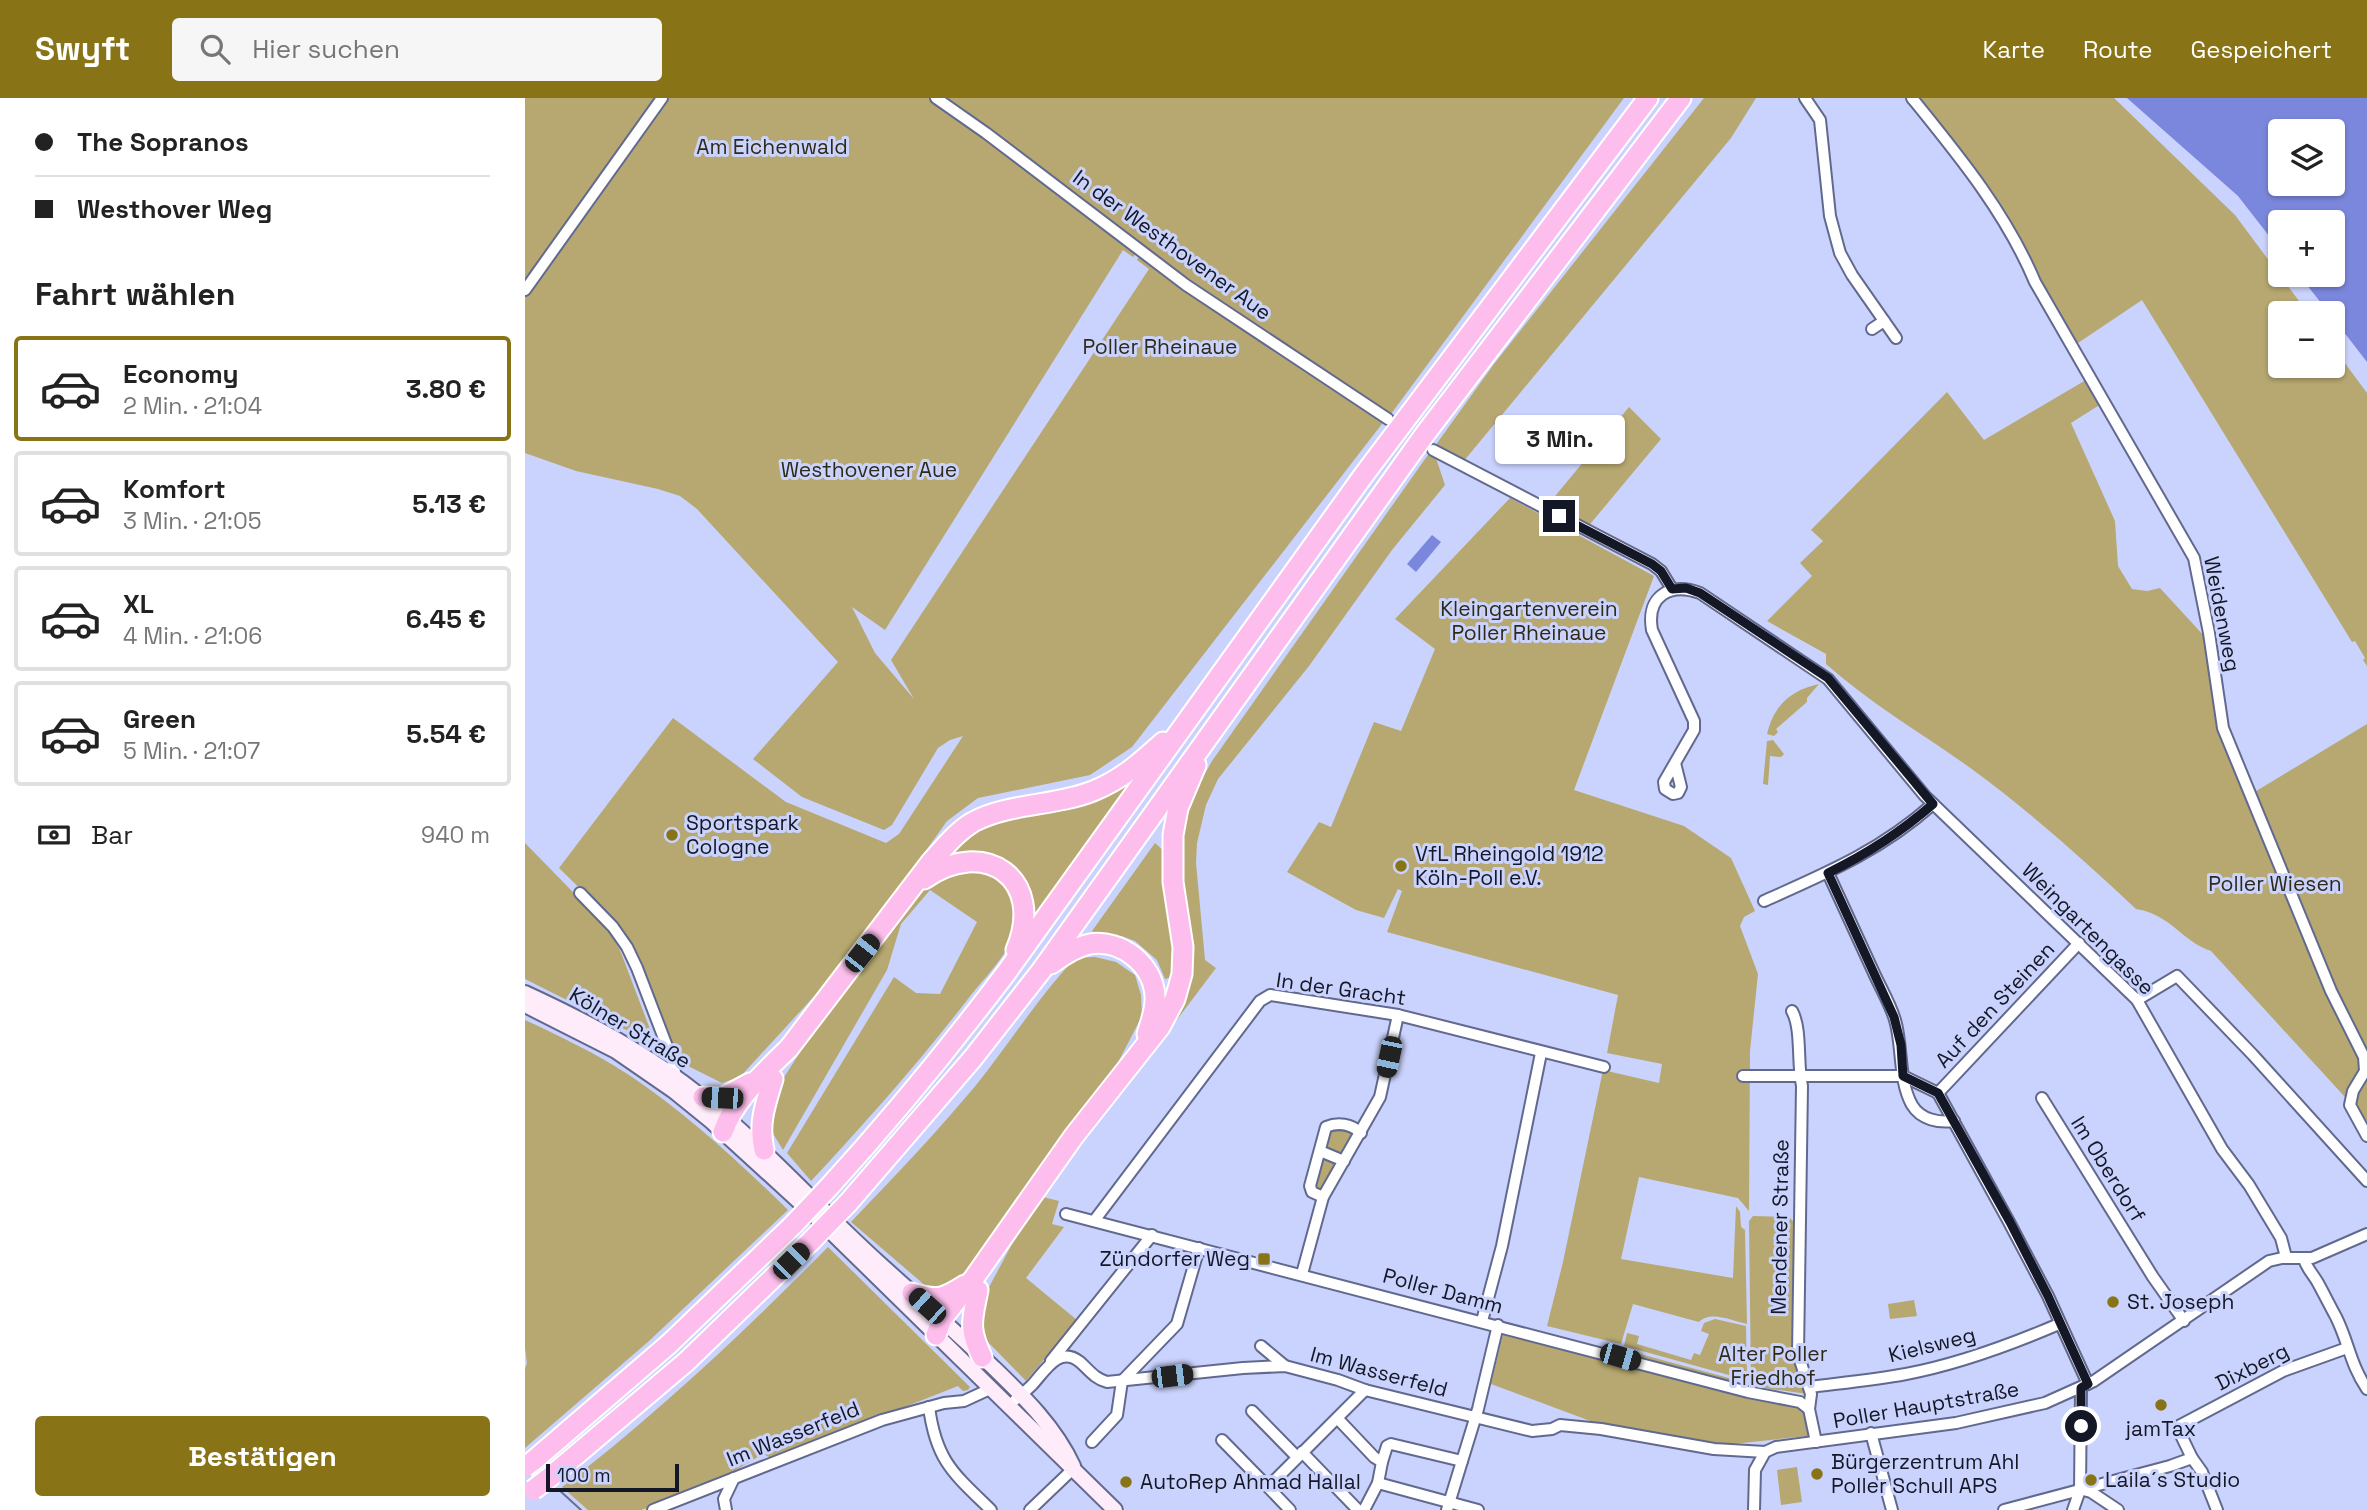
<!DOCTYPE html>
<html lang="de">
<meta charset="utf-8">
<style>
body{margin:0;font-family:"Space Grotesk",sans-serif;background:#f6f6f6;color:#222;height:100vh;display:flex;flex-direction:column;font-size:26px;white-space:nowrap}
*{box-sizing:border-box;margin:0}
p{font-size:23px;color:#767676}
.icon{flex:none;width:38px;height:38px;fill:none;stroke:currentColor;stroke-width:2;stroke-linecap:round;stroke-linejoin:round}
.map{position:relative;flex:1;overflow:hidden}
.sheet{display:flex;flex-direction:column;background:#fff;width:525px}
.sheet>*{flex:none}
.banner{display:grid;align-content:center;height:154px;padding:0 35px;background:#fff}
.buttons{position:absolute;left:1743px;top:21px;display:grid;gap:14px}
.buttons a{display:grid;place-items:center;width:77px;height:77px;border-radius:7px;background:#fff;box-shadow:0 2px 5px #0004;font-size:35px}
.scale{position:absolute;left:21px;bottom:18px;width:133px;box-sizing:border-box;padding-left:7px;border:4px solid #141725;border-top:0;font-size:19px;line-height:24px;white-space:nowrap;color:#141725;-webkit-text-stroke:5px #cad3fd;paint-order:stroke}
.end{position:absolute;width:32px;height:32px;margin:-16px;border:9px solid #141725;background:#fff;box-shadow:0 0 0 4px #fff}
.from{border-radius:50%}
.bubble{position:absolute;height:49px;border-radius:7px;background:#fff;box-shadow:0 2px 5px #0004;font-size:23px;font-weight:800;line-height:49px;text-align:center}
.car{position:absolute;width:21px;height:42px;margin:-21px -10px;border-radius:9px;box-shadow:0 0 5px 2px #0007;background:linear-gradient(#222 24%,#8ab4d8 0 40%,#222 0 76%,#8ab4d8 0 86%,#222 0)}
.banner b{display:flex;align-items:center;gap:24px;height:66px;font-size:26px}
.banner b+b{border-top:2px solid #e0e0e0}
.banner i{width:18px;height:18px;background:#222}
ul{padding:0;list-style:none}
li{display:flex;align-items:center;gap:21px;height:105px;margin:0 14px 10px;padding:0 21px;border:4px solid #e0e0e0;border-radius:7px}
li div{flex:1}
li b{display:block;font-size:26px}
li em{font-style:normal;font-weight:800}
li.selected{border-color:#887417}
li>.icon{width:63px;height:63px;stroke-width:1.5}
h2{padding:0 35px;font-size:32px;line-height:84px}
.pay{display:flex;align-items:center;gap:18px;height:77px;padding:0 35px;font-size:26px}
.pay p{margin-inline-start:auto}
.cta{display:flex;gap:14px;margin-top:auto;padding:14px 35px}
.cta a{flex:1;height:80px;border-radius:7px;background:#887417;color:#fff;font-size:28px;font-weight:800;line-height:80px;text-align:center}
header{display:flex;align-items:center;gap:42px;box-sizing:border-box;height:98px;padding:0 35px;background:#887417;color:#fff}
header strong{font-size:33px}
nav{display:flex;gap:38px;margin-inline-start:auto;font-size:24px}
.search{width:490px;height:63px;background:#f6f6f6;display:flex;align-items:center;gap:18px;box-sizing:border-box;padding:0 24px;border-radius:7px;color:#767676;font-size:26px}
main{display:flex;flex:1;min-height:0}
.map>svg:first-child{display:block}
.green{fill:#b6a870}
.water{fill:#7b87dc;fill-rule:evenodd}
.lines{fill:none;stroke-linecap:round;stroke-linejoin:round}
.street-casing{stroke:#62698f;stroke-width:14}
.secondary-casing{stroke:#62698f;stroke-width:18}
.highway-casing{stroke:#fff;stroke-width:23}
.street{stroke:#fff;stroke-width:10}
.secondary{stroke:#ffecfa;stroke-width:14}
.highway{stroke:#febeed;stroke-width:19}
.tram{stroke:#6a708b;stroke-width:2}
.highway-bridge-casing{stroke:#fff;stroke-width:23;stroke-linecap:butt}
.highway-bridge{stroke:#febeed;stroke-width:19}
.route{stroke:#141725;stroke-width:9}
.poi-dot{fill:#887417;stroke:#cad3fd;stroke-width:2.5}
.labels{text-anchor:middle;stroke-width:6;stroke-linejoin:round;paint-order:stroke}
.park-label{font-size:21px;fill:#2f2a18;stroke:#cad3fd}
.street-label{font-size:21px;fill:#141725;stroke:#cad3fd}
.poi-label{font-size:21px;fill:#141725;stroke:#cad3fd;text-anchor:start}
</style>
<header>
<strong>Swyft</strong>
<div class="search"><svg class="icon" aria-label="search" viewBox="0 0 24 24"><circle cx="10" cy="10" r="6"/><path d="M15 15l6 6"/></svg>Hier suchen</div>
<nav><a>Karte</a><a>Route</a><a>Gespeichert</a></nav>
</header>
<main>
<section class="sheet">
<div class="banner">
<b><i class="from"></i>The Sopranos</b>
<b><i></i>Westhover Weg</b>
</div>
<h2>Fahrt wählen</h2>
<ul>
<li class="selected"><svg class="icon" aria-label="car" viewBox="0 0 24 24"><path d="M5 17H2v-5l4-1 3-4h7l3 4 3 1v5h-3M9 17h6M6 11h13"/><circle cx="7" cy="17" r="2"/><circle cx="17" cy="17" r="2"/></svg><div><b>Economy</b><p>2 Min. · 21:04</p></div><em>3.80 €</em></li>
<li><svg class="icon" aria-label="car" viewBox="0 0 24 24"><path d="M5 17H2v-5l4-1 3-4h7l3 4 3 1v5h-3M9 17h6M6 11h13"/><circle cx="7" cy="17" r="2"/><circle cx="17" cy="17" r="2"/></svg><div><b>Komfort</b><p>3 Min. · 21:05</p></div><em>5.13 €</em></li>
<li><svg class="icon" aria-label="car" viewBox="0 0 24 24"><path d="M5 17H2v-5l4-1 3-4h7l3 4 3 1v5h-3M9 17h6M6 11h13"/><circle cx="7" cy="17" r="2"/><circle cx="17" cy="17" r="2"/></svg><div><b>XL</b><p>4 Min. · 21:06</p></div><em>6.45 €</em></li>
<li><svg class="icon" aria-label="car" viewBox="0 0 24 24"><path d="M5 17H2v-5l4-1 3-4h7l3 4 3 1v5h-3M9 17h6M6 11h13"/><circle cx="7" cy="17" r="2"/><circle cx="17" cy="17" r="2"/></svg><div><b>Green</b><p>5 Min. · 21:07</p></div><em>5.54 €</em></li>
</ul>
<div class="pay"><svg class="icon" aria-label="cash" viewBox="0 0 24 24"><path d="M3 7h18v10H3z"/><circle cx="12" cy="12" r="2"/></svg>Bar<p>940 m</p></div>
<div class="cta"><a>Bestätigen</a></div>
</section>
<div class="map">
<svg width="1842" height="1412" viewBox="0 0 1842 1412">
<rect width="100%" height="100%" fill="#cad3fd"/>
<!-- green -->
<g class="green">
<polygon points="0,0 408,0 612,154 608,159 598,152 360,532 327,509 350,555 389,601 366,562 624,171 612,162 615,156 860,322 607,649 565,677 453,700 422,723 327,857 215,979 197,985 151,962 86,821 34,770 148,620 261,704 361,745 374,736 438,638 425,642 413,650 367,727 359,732 277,699 228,661 313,564 172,411 155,398 133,391 51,373 0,355"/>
<polygon points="418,0 1099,0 866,316 664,181"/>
<polygon points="1179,0 1231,0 1206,40 938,364 910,348 969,266"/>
<polygon points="1392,0 1589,0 1710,117 1783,215 1755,215 1755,268 1808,268 1808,249 1842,295 1842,568 1838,562 1840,560 1830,543 1827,544 1617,202 1550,247 1511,180"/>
<path d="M1561 282 1576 306 1546 325 1590 423 1593 468 1607 491 1622 493 1635 490 1680 539 1692 621 1728 695 1842 626V1023L1686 853C1656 843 1647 817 1611 811 1558 761 1503 712 1444 669 1396 635 1345 605 1301 566V556L1242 523 1287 478 1275 465 1298 443 1286 432 1422 294 1459 342Z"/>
<polygon points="1104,309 1136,341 1061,431 1021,409"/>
<polygon points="905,354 910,357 920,387 867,452 784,568 693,681 681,707 672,745 671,765 680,862 691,870 648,927 653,765 659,721 668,697 687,663"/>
<path d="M985 400 1129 478 1049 692 1159 728 1206 760 1230 813 1219 819 1215 828 1233 876 1225 953 1224 1113 1213 1100 1114 1079 1096 1161 1208 1180 1211 1108 1215 1114 1216 1129 1220 1132 1222 1226C1207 1223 1186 1212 1174 1224L1108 1206 1096 1246 1022 1228 1038 1164 1078 972 1134 985 1137 966 1082 955 1093 897 862 834 877 793 873 791 859 820 831 812 762 774 794 724 806 729 849 624 876 633 910 551 870 521Z"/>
<path d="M1294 586 1282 600V604L1251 631 1253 634 1249 638 1242 636C1249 607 1266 592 1294 586Z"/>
<polygon points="1248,642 1259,656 1256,659 1245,658 1243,687 1238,686 1242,643"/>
<polygon points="612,678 510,822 507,822 487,773 417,766 428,748 452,730"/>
<polygon points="0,745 82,829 95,852 131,947 0,881"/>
<polygon points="630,745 640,754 652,855 648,879 640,881 632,862 610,843 596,838 575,839 567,833"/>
<path d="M445 771C470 779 493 789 492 820 491 849 463 876 446 897 396 962 342 1023 286 1083L262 1055 369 879 391 895 415 896 452 824 405 792 376 826 362 872 258 1052 244 1029 242 1017 258 981 277 951 390 800C406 783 422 775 445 771Z"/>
<path d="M570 859 591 864 610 877 616 897 617 918 587 976 435 1182 427 1190 402 1189 326 1124C369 1079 412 1034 452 986 485 944 514 899 550 860Z"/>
<path d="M0 922C35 938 72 956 104 977 161 1015 214 1064 263 1112L124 1243 0 1350V1271L2 1265 0 1250Z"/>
<polygon points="812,1028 829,1035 817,1057 802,1053 800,1048 804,1032"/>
<polygon points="800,1060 812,1065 796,1094 790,1090 796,1062"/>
<polygon points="518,1099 534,1103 527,1126 539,1129 501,1180 552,1222 501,1283 462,1243 458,1235 455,1206 487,1146"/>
<polygon points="1228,1118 1264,1119 1268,1123 1268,1255 1282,1296 1226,1288 1224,1123"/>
<path d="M303 1149 445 1289 443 1292 438 1293 433 1288 248 1361 238 1356 209 1373 204 1379 116 1412H63L37 1389C132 1316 219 1234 303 1149Z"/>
<polygon points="1389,1202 1392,1218 1365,1221 1363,1206"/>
<polygon points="1190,1221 1221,1228 1222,1282 1099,1248 1102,1235 1114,1238 1112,1246 1166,1262 1169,1255 1175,1257 1184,1236 1176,1233 1179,1225"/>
<polygon points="983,1234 1270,1307 1280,1314 1285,1334 1282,1338 1189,1348 1147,1342 1068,1324 966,1286 978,1236"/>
<polygon points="1104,1253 1211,1282 1210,1286 1104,1257"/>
<polygon points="1272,1369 1277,1404 1256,1407 1252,1372"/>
</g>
<!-- water -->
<g class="water">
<path d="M1602 0H1842V264L1808 220V215H1804L1774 177H1808V124H1755V152L1713 98ZM1755 33H1808V86H1755Z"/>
<polygon points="907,437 916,444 891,474 882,466"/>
</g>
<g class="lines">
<!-- street casing -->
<g class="street-casing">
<g id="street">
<polyline points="411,0 461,35 661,187 863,321"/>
<polyline points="1280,0 1295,22 1305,118 1315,155 1327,177 1371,240"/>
<path d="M1387 0C1434 58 1481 115 1510 184L1669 460 1684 535 1698 630 1806 893 1839 959 1840 973 1828 993 1825 1007 1842 1038"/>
<polyline points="0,192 137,0"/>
<polyline points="1347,231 1359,223"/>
<polyline points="908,352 1127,466 1136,473 1147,491"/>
<path d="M1150 665 1156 689 1153 695 1148 696 1140 691 1139 684 1169 632V623L1127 532C1121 498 1145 484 1175 495L1303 581 1400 698 1612 902 1697 1051 1724 1087 1756 1140 1761 1159"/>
<path d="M1303 775C1318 807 1333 840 1348 873 1355 889 1365 905 1370 922 1378 949 1373 982 1387 1007 1396 1022 1414 1025 1429 1023"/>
<polyline points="55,795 88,829 102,849 112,870 148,964 151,980"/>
<path d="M1239 803C1302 775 1355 753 1408 706"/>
<polyline points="1612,902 1652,878 1728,957 1842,1083"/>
<path d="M1267 913C1277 931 1272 965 1277 988L1273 1256 1286 1296 1284 1311 1291 1344"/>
<polyline points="1218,978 1378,978 1413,995 1484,1124 1523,1198 1563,1286"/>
<polyline points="1413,995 1554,845"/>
<polyline points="1517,1000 1628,1179 1659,1223"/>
<polyline points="795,1053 819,1063"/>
<path d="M798 1099 787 1094 785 1088 801 1029C813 1024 826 1026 836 1035"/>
<polyline points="541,1116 1223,1294 1275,1304 1284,1311"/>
<polyline points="569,1123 735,903 745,897 873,917 1079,969"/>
<path d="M1779 1161C1782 1171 1788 1176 1793 1185 1799 1196 1805 1208 1811 1219 1824 1245 1825 1266 1842 1291"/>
<polyline points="777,1176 798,1099 855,999 873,917"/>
<polyline points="957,1223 977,1148 1016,955"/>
<polyline points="736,1248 760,1268"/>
<polyline points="526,1263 627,1137"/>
<path d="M1284 1289C1316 1285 1349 1282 1381 1276 1434 1266 1485 1247 1534 1226"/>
<path d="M490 1302C496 1297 502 1292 507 1287 520 1273 534 1247 555 1264 564 1272 570 1281 582 1284L718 1270 760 1268 813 1282 840 1292 1007 1333 1027 1331 1035 1327 1076 1331 1189 1351 1240 1354 1251 1349 1431 1325 1520 1305 1569 1283 1744 1163 1757 1160H1787L1842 1136"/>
<path d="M404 1309C411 1363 429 1376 466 1412"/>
<polyline points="727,1313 772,1359"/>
<polyline points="813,1321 849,1359 857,1364 853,1385"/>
<polyline points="1346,1335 1367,1412"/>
<polyline points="697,1342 743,1389 840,1292"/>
<polyline points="567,1344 592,1317 597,1283 652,1226 674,1150"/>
<polyline points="777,1354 833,1412"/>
<polyline points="857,1364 862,1348 866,1346 937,1363"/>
<polyline points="743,1389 765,1412"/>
<polyline points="1558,1392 1566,1394 1593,1412"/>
<polyline points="128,1412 357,1322 419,1305 439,1303 465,1291"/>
<polyline points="201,1412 199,1401 209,1380"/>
<polyline points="505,1412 549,1370"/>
<polyline points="839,1412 853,1385 953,1412"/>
<polyline points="922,1412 953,1311 973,1227"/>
<polyline points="1229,1412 1230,1372 1240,1354"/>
<polyline points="1479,1412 1645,1368 1667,1360"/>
<polyline points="1548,1412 1555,1392 1556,1290"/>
<polyline points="1692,1412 1677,1374 1667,1360 1652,1329 1758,1273 1822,1250"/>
</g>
</g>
<!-- secondary casing -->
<g class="secondary-casing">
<g id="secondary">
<path d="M0 895C63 924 123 956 178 1000 241 1051 295 1112 356 1167 394 1201 432 1235 469 1270 500 1300 530 1329 548 1368"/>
<polyline points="0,907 91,953 149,993 186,1023 291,1119 590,1412"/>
</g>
</g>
<!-- highway casing -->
<g class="highway-casing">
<g id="highway">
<path d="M399 781C460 738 521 781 491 852"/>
<path d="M526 866C538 858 550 849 565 846 596 841 628 866 630 898 631 911 626 924 622 936"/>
<polyline points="178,999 197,1000 225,985"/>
<path d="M198 1034C209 1001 240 974 264 950L406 764C419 750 431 734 448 724 483 705 531 708 568 693 596 682 616 664 638 644"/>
<path d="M239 1052C233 1026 240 1007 248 981"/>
<path d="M304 1089C367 1020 425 949 481 875L838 378 1123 0"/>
<polyline points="323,1105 448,960 516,873 900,336 1156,0"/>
<path d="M453 1192C447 1223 443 1229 457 1259"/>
<path d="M387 1195C412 1203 418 1201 440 1187"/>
<polyline points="411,1237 417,1221 449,1180 549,1038 635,929 650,901 657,876 658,849 648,784 648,737 653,710 671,667"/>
<polyline points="8,1363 144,1246 268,1127"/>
<polyline points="25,1379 161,1264 286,1143"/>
</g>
</g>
<!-- street -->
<use href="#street" class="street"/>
<!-- secondary -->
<use href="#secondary" class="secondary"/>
<!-- highway -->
<use href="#highway" class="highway"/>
<!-- tram -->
<g class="tram">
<polyline points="0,1361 3,1363"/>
<polyline points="33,1391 56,1412"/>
</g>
<!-- highway-bridge casing -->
<g class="highway-bridge-casing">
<g id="highway-bridge">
<polyline points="268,1127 304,1089"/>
<polyline points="286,1143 323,1105"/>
<polyline points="0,1369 8,1363"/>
<polyline points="8,1392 25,1379"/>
</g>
</g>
<!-- highway-bridge -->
<use href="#highway-bridge" class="highway-bridge"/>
</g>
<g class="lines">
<!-- route -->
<path class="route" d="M1034 418 1127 466 1136 473 1147 491 1161 490 1175 495 1303 580 1408 706C1375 735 1342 756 1303 775L1369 919 1376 947 1378 978 1413 995 1485 1124 1523 1198 1563 1286 1556 1290V1328"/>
</g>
<!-- markers -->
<g class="poi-dot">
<circle cx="147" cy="737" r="7"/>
<circle cx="876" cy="768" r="7"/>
<rect x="732" y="1154" width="14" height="14" rx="3.5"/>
<circle cx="1588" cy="1204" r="7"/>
<circle cx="1636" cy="1307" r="7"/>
<circle cx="1292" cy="1376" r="7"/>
<circle cx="1566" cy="1382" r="7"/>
<circle cx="601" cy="1384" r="7"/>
</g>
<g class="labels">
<!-- park labels -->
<g class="park-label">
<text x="247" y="56">Am Eichenwald</text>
<text x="635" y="256">Poller Rheinaue</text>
<text x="344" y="379">Westhovener Aue</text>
<text x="1004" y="518">Kleingartenverein<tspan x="1004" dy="24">Poller Rheinaue</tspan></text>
<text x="1750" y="793">Poller Wiesen</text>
<text x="1248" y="1263">Alter Poller<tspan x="1248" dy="24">Friedhof</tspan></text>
</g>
<!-- street labels -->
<g class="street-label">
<text transform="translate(647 147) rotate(36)" y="7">In der Westhovener Aue</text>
<text transform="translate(1697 516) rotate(79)" y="7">Weidenweg</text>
<text transform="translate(1563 831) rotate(45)" y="7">Weingartengasse</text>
<text transform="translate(816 891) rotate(8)" y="7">In der Gracht</text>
<text transform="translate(1470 907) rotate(-47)" y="7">Auf den Steinen</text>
<text transform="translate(105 930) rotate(31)" y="7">Kölner Straße</text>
<text transform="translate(1583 1071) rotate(58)" y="7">Im Oberdorf</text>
<text transform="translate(1255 1129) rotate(-89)" y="7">Mendener Straße</text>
<text transform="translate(918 1193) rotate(15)" y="7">Poller Damm</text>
<text transform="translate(1407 1247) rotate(-14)" y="7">Kielsweg</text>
<text transform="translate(1727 1269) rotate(-27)" y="7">Dixberg</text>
<text transform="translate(854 1274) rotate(15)" y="7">Im Wasserfeld</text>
<text transform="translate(1401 1307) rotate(-10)" y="7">Poller Hauptstraße</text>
<text transform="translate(268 1336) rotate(-22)" y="7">Im Wasserfeld</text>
</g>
<!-- poi labels -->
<g class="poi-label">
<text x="161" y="732">Sportspark<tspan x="161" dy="24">Cologne</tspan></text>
<text x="890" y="763">VfL Rheingold 1912<tspan x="890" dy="24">Köln-Poll e.V.</tspan></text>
<text x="725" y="1168" text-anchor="end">Zündorfer Weg</text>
<text x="1602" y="1211">St. Joseph</text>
<text x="1636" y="1338" text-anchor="middle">jamTax</text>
<text x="1306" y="1371">Bürgerzentrum Ahl<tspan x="1306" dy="24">Poller Schull APS</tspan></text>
<text x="1580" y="1389">Laila´s Studio</text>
<text x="615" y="1391">AutoRep Ahmad Hallal</text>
</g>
</g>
</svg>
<div class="buttons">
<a><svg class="icon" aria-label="layers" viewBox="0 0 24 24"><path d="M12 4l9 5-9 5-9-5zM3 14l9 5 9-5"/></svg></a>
<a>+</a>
<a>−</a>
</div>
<div class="scale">100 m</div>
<i class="end from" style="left:1556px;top:1328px"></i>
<i class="end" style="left:1034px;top:418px"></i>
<div class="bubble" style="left:970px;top:317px;width:130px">3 Min.</div>
<i class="car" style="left:337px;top:855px;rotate:38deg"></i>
<i class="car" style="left:864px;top:959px;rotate:192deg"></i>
<i class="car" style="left:197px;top:1000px;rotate:272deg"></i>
<i class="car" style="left:266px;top:1163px;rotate:45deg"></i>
<i class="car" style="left:402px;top:1208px;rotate:312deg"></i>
<i class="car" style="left:1095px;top:1259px;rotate:106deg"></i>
<i class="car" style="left:647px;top:1278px;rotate:83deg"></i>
</div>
</main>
